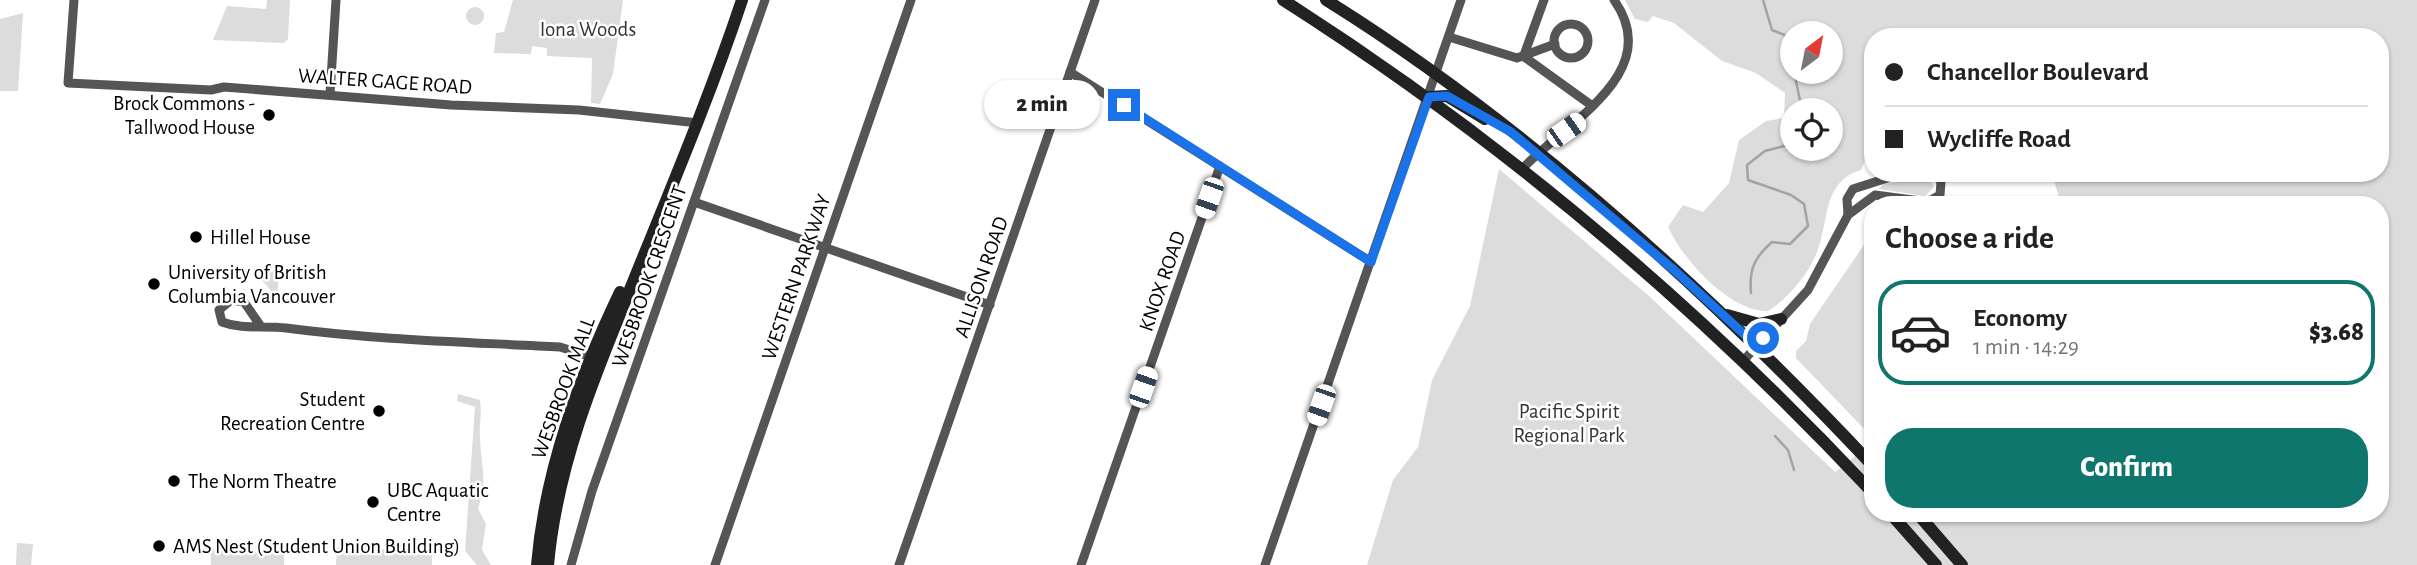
<!DOCTYPE html>
<meta charset="utf-8">
<style>
body{margin:0;font-family:"Alegreya Sans",sans-serif;background:#f6f6f6;color:#222;height:100vh;display:flex;flex-direction:column;font-size:26px;white-space:nowrap}
*{box-sizing:border-box;margin:0}
p{font-size:23px;color:#767676}
.icon{flex:none;width:38px;height:38px;fill:none;stroke:currentColor;stroke-width:2;stroke-linecap:round;stroke-linejoin:round}
.map{position:relative;flex:1;overflow:hidden}
.details{position:absolute;left:1864px;top:196px;width:525px;height:326px;display:flex;flex-direction:column;background:#fff;border-radius:28px;box-shadow:0 2px 5px #0004}
.details>*{flex:none}
.banner{position:absolute;left:1864px;top:28px;width:525px;height:154px;border-radius:28px;box-shadow:0 2px 5px #0004;display:grid;align-content:center;height:154px;padding:0 21px;background:#fff}
.needle{width:46px;rotate:32deg}
.buttons{position:absolute;left:1780px;top:21px;display:grid;gap:14px}
.buttons a{display:grid;place-items:center;width:63px;height:63px;border-radius:50%;background:#fff;box-shadow:0 2px 5px #0004;font-size:35px}
.end{position:absolute;width:32px;height:32px;margin:-16px;border:9px solid #1a73e8;background:#fff;box-shadow:0 0 0 4px #fff}
.from{border-radius:50%}
.bubble{position:absolute;height:49px;border-radius:24px;background:#fff;box-shadow:0 2px 5px #0004;font-size:23px;font-weight:800;line-height:49px;text-align:center}
.car{position:absolute;width:21px;height:42px;margin:-21px -10px;border-radius:9px;box-shadow:0 0 5px 2px #0007;background:linear-gradient(#fff 24%,#345 0 40%,#fff 0 76%,#345 0 86%,#fff 0)}
.banner b{display:flex;align-items:center;gap:24px;height:66px;font-size:26px}
.banner b+b{border-top:2px solid #e0e0e0}
.banner i{width:18px;height:18px;background:#222}
ul{padding:0;list-style:none}
li{display:flex;align-items:center;gap:21px;height:105px;margin:0 14px 10px;padding:0 7px;border:4px solid transparent;border-radius:28px}
li div{flex:1}
li b{display:block;font-size:26px}
li em{font-style:normal;font-weight:800}
li.current{border-color:#0f766e}
li>.icon{width:63px;height:63px;stroke-width:1.5}
h2{padding:0 21px;font-size:32px;line-height:84px}
.action{display:flex;gap:14px;margin-top:auto;padding:14px 21px}
.action a{flex:1;height:80px;border-radius:28px;background:#0f766e;color:#fff;font-size:28px;font-weight:800;line-height:80px;text-align:center}
.map>svg:first-child{display:block}
.green{fill:#dcdcdc;fill-rule:evenodd}
.lines{fill:none;stroke-linecap:round;stroke-linejoin:round}
.stream{stroke:#a3a3a3;stroke-width:2.5}
.street{stroke:#555;stroke-width:9}
.secondary{stroke:#222;stroke-width:12}
.route{stroke:#1a73e8;stroke-width:9}
.poi-dot{fill:#000;stroke:#fff;stroke-width:2.5}
.labels{text-anchor:middle;stroke-width:5;stroke-linejoin:round;paint-order:stroke}
.park-label{font-size:21px;fill:#333;stroke:#fff}
.street-label{font-size:21px;fill:#000;stroke:#fff}
.poi-label{font-size:21px;fill:#000;stroke:#fff;text-anchor:start}
</style>
<div class="map">
<svg width="2417" height="565" viewBox="0 0 2417 565">
<rect width="100%" height="100%" fill="#fff"/>
<!-- green -->
<g class="green">
<polygon points="267,0 290,0 288,39 284,43 213,40 227,6 266,9"/>
<polygon points="513,0 623,0 613,74 600,104 591,103 592,58 547,56 547,48 532,46 531,54 494,53 496,33 504,32"/>
<path d="M1625 0H2417V565H1367L1393 480 1418 447 1432 380 1470 306 1499 169 1649 296 1835 472 1872 443V513H2380V205H2061L2052 173H2380V37H1872V100L1868 105 1870 149 1865 147 1866 158 1861 170C1822 182 1830 219 1817 252 1809 273 1788 299 1768 311 1730 312 1683 260 1668 227L1683 205 1703 212 1729 183 1739 140 1766 121 1784 118 1785 93 1756 73 1722 61 1674 23 1653 16 1648 22 1635 19ZM1792 33H1830V72H1792ZM1792 110H1830V149H1792Z"/>
<circle cx="475" cy="16" r="9"/>
<polygon points="23,13 18,91 0,91 0,19"/>
<polygon points="1923,176 1930,178 1934,187 1925,196 1879,189 1883,184"/>
<polygon points="1872,233 1872,437 1796,358 1796,351 1806,341 1810,324"/>
<polygon points="261,271 279,272 277,298 261,279"/>
<path d="M458 394 480 400C482 415 479 425 480 438 481 468 488 479 478 509L486 524 482 550 491 565H477L465 551 475 407 457 401Z"/>
<polygon points="17,543 33,544 31,565 16,565"/>
<polygon points="337,547 432,552 432,565 336,565"/>
<polygon points="211,549 284,554 284,565 211,565"/>
</g>
<g class="lines">
<!-- stream -->
<g class="stream">
<polyline points="1763,0 1772,30 1790,37 1792,53"/>
<polyline points="1794,72 1802,110"/>
<path d="M1751 293C1749 269 1754 258 1772 242L1790 244 1808 226 1804 204 1791 195 1748 180 1747 165 1765 151 1792 144"/>
<polyline points="1775,436 1788,450 1794,470"/>
</g>
<!-- street -->
<g class="street">
<polyline points="74,0 68,83 211,90 224,87 451,105 579,110 698,123"/>
<circle cx="1571" cy="41" r="17"/>
<polyline points="1449,37 1517,58 1555,44"/>
<polyline points="1524,55 1544,0"/>
<polyline points="1523,56 1591,105"/>
<polyline points="1070,72 1371,262"/>
<polyline points="330,94 336,0"/>
<path d="M1522 169C1565 123 1666 73 1614 0"/>
<polyline points="694,202 990,305"/>
<polyline points="1848,215 1847,199 1853,189 1903,173"/>
<path d="M260 325 244 302 231 300 219 310 222 322C243 330 264 325 286 328 376 340 468 342 560 347L595 358"/>
<polyline points="1744,360 1808,290 1848,215 1875,195 1928,202 1940,195 1941,182 1934,173"/>
<polyline points="571,565 592,491 765,0"/>
<polyline points="715,565 911,0"/>
<polyline points="899,565 1095,0"/>
<polyline points="1081,565 1220,166"/>
<polyline points="1265,565 1461,0"/>
</g>
<!-- secondary -->
<g class="secondary">
<path d="M1283 0C1501 139 1696 304 1872 492"/>
<path d="M1326 0C1525 124 1712 295 1872 465"/>
<polyline points="1429,97 1447,96 1485,119"/>
<polyline points="1727,315 1759,324 1781,319"/>
<polyline points="1890,513 1936,565"/>
<polyline points="1917,513 1962,565"/>
<path d="M537 565C545 470 579 378 620 292"/>
<path d="M548 565C557 465 595 374 633 282 671 188 710 96 742 0"/>
</g>
</g>
<g class="lines">
<!-- route -->
<polyline class="route" points="1124,105 1371,262 1429,97 1447,96 1511,132 1674,270 1757,346 1763,338"/>
</g>
<!-- markers -->
<g class="poi-dot">
<circle cx="269" cy="115" r="7"/>
<circle cx="196" cy="237" r="7"/>
<circle cx="154" cy="284" r="7"/>
<circle cx="379" cy="411" r="7"/>
<circle cx="174" cy="481" r="7"/>
<circle cx="373" cy="502" r="7"/>
<circle cx="159" cy="546" r="7"/>
</g>
<g class="labels">
<!-- park labels -->
<g class="park-label">
<text x="588" y="36">Iona Woods</text>
<text x="1569" y="418">Pacific Spirit<tspan x="1569" dy="24">Regional Park</tspan></text>
</g>
<!-- street labels -->
<g class="street-label">
<text transform="translate(385 81) rotate(4)" y="7">WALTER GAGE ROAD</text>
<text transform="translate(649 276) rotate(-71)" y="7">WESBROOK CRESCENT</text>
<text transform="translate(796 277) rotate(-71)" y="7">WESTERN PARKWAY</text>
<text transform="translate(981 277) rotate(-71)" y="7">ALLISON ROAD</text>
<text transform="translate(1162 281) rotate(-71)" y="7">KNOX ROAD</text>
<text transform="translate(563 388) rotate(-70)" y="7">WESBROOK MALL</text>
</g>
<!-- poi labels -->
<g class="poi-label">
<text x="255" y="110" text-anchor="end">Brock Commons -<tspan x="255" dy="24">Tallwood House</tspan></text>
<text x="210" y="244">Hillel House</text>
<text x="168" y="279">University of British<tspan x="168" dy="24">Columbia Vancouver</tspan></text>
<text x="365" y="406" text-anchor="end">Student<tspan x="365" dy="24">Recreation Centre</tspan></text>
<text x="188" y="488">The Norm Theatre</text>
<text x="387" y="497">UBC Aquatic<tspan x="387" dy="24">Centre</tspan></text>
<text x="173" y="553">AMS Nest (Student Union Building)</text>
</g>
</g>
</svg>
<div class="buttons">
<a><svg class="needle" viewBox="-14 -14 28 28"><path d="M0-13l5 13h-10z" fill="#e53935"/><path d="M0 13l5-13h-10z" fill="#767676"/></svg></a>
<a><svg class="icon" aria-label="locate" viewBox="0 0 24 24"><circle cx="12" cy="12" r="6"/><path d="M12 2v4M12 18v4M2 12h4M18 12h4"/></svg></a>
</div>
<i class="end from" style="left:1763px;top:338px"></i>
<i class="end" style="left:1124px;top:105px"></i>
<div class="bubble" style="left:984px;top:80px;width:116px">2 min</div>
<i class="car" style="left:1566px;top:130px;rotate:55deg"></i>
<i class="car" style="left:1209px;top:198px;rotate:199deg"></i>
<i class="car" style="left:1143px;top:387px;rotate:19deg"></i>
<i class="car" style="left:1321px;top:405px;rotate:199deg"></i>
<div class="banner">
<b><i class="from"></i>Chancellor Boulevard</b>
<b><i></i>Wycliffe Road</b>
</div>
<section class="details">
<h2>Choose a ride</h2>
<ul>
<li class="current"><svg class="icon" aria-label="car" viewBox="0 0 24 24"><path d="M5 17H2v-5l4-1 3-4h7l3 4 3 1v5h-3M9 17h6M6 11h13"/><circle cx="7" cy="17" r="2"/><circle cx="17" cy="17" r="2"/></svg><div><b>Economy</b><p>1 min · 14:29</p></div><em>$3.68</em></li>
</ul>
<div class="action"><a>Confirm</a></div>
</section>
</div>
